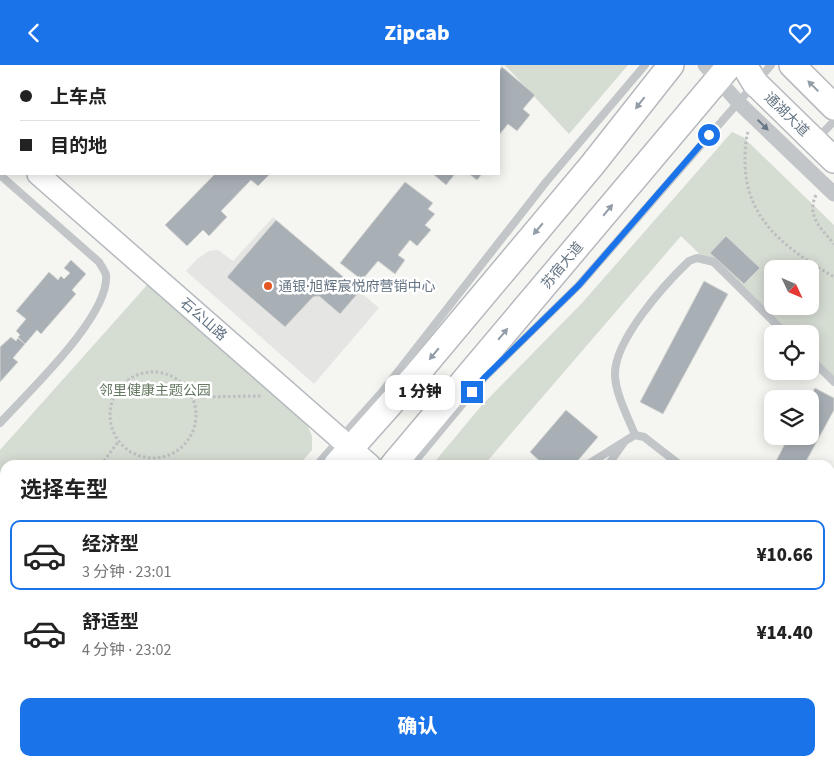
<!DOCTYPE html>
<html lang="zh">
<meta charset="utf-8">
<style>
body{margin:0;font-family:"Source Sans 3","Noto Sans SC",sans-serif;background:#f6f6f6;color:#222;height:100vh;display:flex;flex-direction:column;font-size:19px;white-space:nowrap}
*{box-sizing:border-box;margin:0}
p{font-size:16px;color:#767676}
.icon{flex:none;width:28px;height:28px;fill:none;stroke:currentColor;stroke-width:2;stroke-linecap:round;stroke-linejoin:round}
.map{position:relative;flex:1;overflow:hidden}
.side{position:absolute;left:0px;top:395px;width:835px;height:306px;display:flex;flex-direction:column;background:#fff;border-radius:15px 15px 0 0;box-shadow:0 2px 12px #0003}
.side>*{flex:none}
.guide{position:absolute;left:0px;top:0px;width:500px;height:110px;box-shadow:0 2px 12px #0003;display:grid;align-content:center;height:110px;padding:0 20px;background:#fff}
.needle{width:32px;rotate:134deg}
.fabs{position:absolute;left:764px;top:195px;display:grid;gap:10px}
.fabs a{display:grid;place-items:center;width:55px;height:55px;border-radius:10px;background:#fff;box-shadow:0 2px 12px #0003;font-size:25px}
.end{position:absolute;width:22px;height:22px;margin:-11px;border:6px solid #1a73e8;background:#fff;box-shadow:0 0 0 2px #fff}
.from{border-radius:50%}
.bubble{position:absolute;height:35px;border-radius:10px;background:#fff;box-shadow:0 2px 12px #0003;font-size:16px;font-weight:800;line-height:35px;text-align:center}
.guide b{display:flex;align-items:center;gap:18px;height:48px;font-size:19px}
.guide b+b{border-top:1px solid #e0e0e0}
.guide i{width:12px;height:12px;background:#222}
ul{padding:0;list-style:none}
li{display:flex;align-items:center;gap:15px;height:70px;margin:0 10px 8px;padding:0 10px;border:2px solid transparent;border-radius:10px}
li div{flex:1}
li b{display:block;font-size:19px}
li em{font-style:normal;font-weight:800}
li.active{border-color:#1a73e8}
li>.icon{width:45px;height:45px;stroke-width:1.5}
h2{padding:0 20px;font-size:22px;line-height:60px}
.button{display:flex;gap:10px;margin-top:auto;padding:10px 20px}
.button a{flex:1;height:58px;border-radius:10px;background:#1a73e8;color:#fff;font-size:20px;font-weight:800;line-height:58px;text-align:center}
header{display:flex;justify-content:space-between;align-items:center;height:65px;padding:0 20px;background:#1a73e8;color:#fff;font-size:22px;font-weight:800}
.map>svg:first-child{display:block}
.built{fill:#e5e6e4}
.green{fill:#d5dcd2;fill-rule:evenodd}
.water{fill:#b9c4c8}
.building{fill:#a8afb5;stroke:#d6d6d4}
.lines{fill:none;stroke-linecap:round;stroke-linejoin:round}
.secondary-casing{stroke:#b4b9be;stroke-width:24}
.primary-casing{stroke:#b5b9bd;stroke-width:28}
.path{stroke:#bcbec0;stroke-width:3;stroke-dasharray:2.5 2.5;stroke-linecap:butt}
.lane{stroke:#c2c6c9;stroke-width:8}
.street{stroke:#c2c6c9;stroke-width:15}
.secondary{stroke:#fff;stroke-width:21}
.primary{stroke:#fff;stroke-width:25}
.oneway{fill:#929da8}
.oneway2{fill:#687786}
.route{stroke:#1a73e8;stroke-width:6}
.poi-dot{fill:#e45621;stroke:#fff;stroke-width:2}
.labels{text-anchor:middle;stroke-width:5;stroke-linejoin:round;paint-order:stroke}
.street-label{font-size:14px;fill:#637382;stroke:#fff}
.poi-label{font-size:14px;fill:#637382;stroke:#fff;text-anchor:start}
.park-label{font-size:14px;fill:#667962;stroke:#fff}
</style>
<header><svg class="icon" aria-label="back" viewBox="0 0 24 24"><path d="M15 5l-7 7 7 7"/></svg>Zipcab<svg class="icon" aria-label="heart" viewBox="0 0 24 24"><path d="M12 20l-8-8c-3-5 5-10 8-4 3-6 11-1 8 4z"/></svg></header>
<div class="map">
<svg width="834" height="701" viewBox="0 0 834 701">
<rect width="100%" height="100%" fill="#f5f5f1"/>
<!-- built -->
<g class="built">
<polygon points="273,152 379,243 314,319 186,206 197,194 209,186 218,185 233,196"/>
<polygon points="0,488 5,492 5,696 45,696 41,701 0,701"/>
</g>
<!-- green -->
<g class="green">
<polygon points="505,0 628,0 569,69"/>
<path d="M732 67 743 72 834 160V321L810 297V269H781L681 171 484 400H432L482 340 582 238ZM772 204H810V241H772Z"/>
<polygon points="148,219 305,355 312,371 312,385 299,400 5,400 5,492 0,488 0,385"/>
<polygon points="191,696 229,696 224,701 187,701"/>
</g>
<!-- water -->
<polygon class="water" points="441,696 488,696 483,701 435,701"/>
<!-- building -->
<g class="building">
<polygon points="118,0 171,0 117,1"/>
<polygon points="318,0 383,0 319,1"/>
<polygon points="502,2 535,30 523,44 530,50 517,66 508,59 499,70 499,6"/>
<polygon points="215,109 270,109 258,121 251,115 221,146 227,152 209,171 203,165 187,181 165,160"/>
<polygon points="433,109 455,109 446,120"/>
<polygon points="469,109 482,109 477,115"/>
<polygon points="405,117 433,138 428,144 435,149 425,160 431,165 417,181 410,175 398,190 405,195 395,209 378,196 362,215 340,198"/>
<polygon points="276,155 360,226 340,249 319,231 313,232 285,262 227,212"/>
<polygon points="726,171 760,203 744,219 710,188"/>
<polygon points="71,195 86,209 72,225 76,229 41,269 37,265 25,279 18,272 20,270 16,266 26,254 16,246 49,207 58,215 61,211 64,214 70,208 64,203"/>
<polygon points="704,216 728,229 663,349 640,337"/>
<polygon points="11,272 16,276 18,273 25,279 13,293 18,297 0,317 0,282"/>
<polygon points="815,323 834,333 834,345 804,400 774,400 789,371 810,371 809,334"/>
<polygon points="566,345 598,372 574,400 544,400 530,387"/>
<polygon points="0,516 5,521 5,630 0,636"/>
<polygon points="834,656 834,697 832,701 814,701 817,696 830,696 832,673 830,663"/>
<polygon points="273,696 284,696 289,701 269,701"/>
<polygon points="524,696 548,696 544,701 520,701"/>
</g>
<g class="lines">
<!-- secondary casing -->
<g class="secondary-casing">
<g id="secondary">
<polyline points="0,75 1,76"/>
<polyline points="38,109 370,400"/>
</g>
</g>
<!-- primary casing -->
<g class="primary-casing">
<g id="primary">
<polyline points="744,0 755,18 834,95"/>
<polyline points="792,0 834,42"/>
<polyline points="336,400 417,309 593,99 671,0"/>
<polyline points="393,400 730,0"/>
<polyline points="80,701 84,696"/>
<polyline points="139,701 143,696"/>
</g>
</g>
<!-- path -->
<g class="path">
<path d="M748 67C745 76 745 88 745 98 746 156 788 185 834 212"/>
<path d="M816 130C806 151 821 163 834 179"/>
<circle cx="153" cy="350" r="43"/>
<polyline points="193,332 263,331"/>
<polyline points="101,400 118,377"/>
</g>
<!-- lane -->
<g class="lane">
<polyline points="816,75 834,56"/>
<path d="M0 110 99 197C101 201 105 206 106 210 110 251 27 328 0 358"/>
<polyline points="810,293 834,317"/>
<path d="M635 370C628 352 616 330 615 311 613 276 665 219 689 196L697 193 714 197 786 269"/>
<polyline points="317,400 382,327 546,117 645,0"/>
<polyline points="412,400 484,313 579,220 771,0"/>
<polyline points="587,400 622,378"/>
<polyline points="608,400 625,376 635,370 644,372 680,400"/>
<polyline points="830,429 834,422"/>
<polyline points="0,497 5,501"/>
<polyline points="830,530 834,523"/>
<polyline points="830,563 834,567"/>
<polyline points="0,647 5,641"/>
<polyline points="64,701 68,696"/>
<polyline points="167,701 171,696"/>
<polyline points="342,701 345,696"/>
<polyline points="364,701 368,696"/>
<polyline points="624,701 626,696"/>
</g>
<!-- street -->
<polyline class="street" points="705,0 738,37 834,129"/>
<!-- secondary -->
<use href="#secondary" class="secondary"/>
<!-- primary -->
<use href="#primary" class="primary"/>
</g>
<!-- one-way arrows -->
<defs><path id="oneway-solid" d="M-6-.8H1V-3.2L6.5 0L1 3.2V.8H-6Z" transform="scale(1.25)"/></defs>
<g class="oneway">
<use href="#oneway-solid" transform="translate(813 21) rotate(-135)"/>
<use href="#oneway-solid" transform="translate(640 38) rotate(128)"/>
<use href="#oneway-solid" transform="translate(608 145) rotate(-50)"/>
<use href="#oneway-solid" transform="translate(538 164) rotate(130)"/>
<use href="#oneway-solid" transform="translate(503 269) rotate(-50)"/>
<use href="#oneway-solid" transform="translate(434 289) rotate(130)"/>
</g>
<use class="oneway2" href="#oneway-solid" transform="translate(763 60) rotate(44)"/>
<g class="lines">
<!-- route -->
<polyline class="route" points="472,327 484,313 579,220 709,70"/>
</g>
<!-- markers -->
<circle class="poi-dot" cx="268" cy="221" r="5"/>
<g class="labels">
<!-- street labels -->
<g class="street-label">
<text transform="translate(787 49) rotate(44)" y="5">通湖大道</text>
<text transform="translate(562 200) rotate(-50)" y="5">苏宿大道</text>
<text transform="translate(204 254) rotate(41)" y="5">石公山路</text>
</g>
<!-- poi labels -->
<g class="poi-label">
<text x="278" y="226">通银·旭辉宸悦府营销中心</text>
</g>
<!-- park labels -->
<g class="park-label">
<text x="155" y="330">邻里健康主题公园</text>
</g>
</g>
</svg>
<div class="fabs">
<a><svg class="needle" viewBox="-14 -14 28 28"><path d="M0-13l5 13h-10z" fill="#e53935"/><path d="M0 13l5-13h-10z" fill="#767676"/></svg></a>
<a><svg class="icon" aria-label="locate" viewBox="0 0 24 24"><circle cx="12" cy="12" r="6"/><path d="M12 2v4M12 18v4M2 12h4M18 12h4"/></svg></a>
<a><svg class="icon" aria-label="layers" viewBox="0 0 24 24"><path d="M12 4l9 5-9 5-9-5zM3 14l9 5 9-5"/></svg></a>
</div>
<i class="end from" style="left:709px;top:70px"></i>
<i class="end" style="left:472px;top:327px"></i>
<div class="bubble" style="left:385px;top:310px;width:70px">1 分钟</div>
<div class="guide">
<b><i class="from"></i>上车点</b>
<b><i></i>目的地</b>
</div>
<section class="side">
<h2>选择车型</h2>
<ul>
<li class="active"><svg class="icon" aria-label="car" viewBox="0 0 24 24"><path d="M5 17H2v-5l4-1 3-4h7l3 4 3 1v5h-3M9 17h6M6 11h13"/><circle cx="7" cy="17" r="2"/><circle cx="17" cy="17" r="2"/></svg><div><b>经济型</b><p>3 分钟 · 23:01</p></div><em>¥10.66</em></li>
<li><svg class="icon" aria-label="car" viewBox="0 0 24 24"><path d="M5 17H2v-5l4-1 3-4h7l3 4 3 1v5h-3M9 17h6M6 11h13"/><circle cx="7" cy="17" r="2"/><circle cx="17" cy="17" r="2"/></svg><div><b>舒适型</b><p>4 分钟 · 23:02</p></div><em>¥14.40</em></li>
</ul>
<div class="button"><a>确认</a></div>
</section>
</div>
